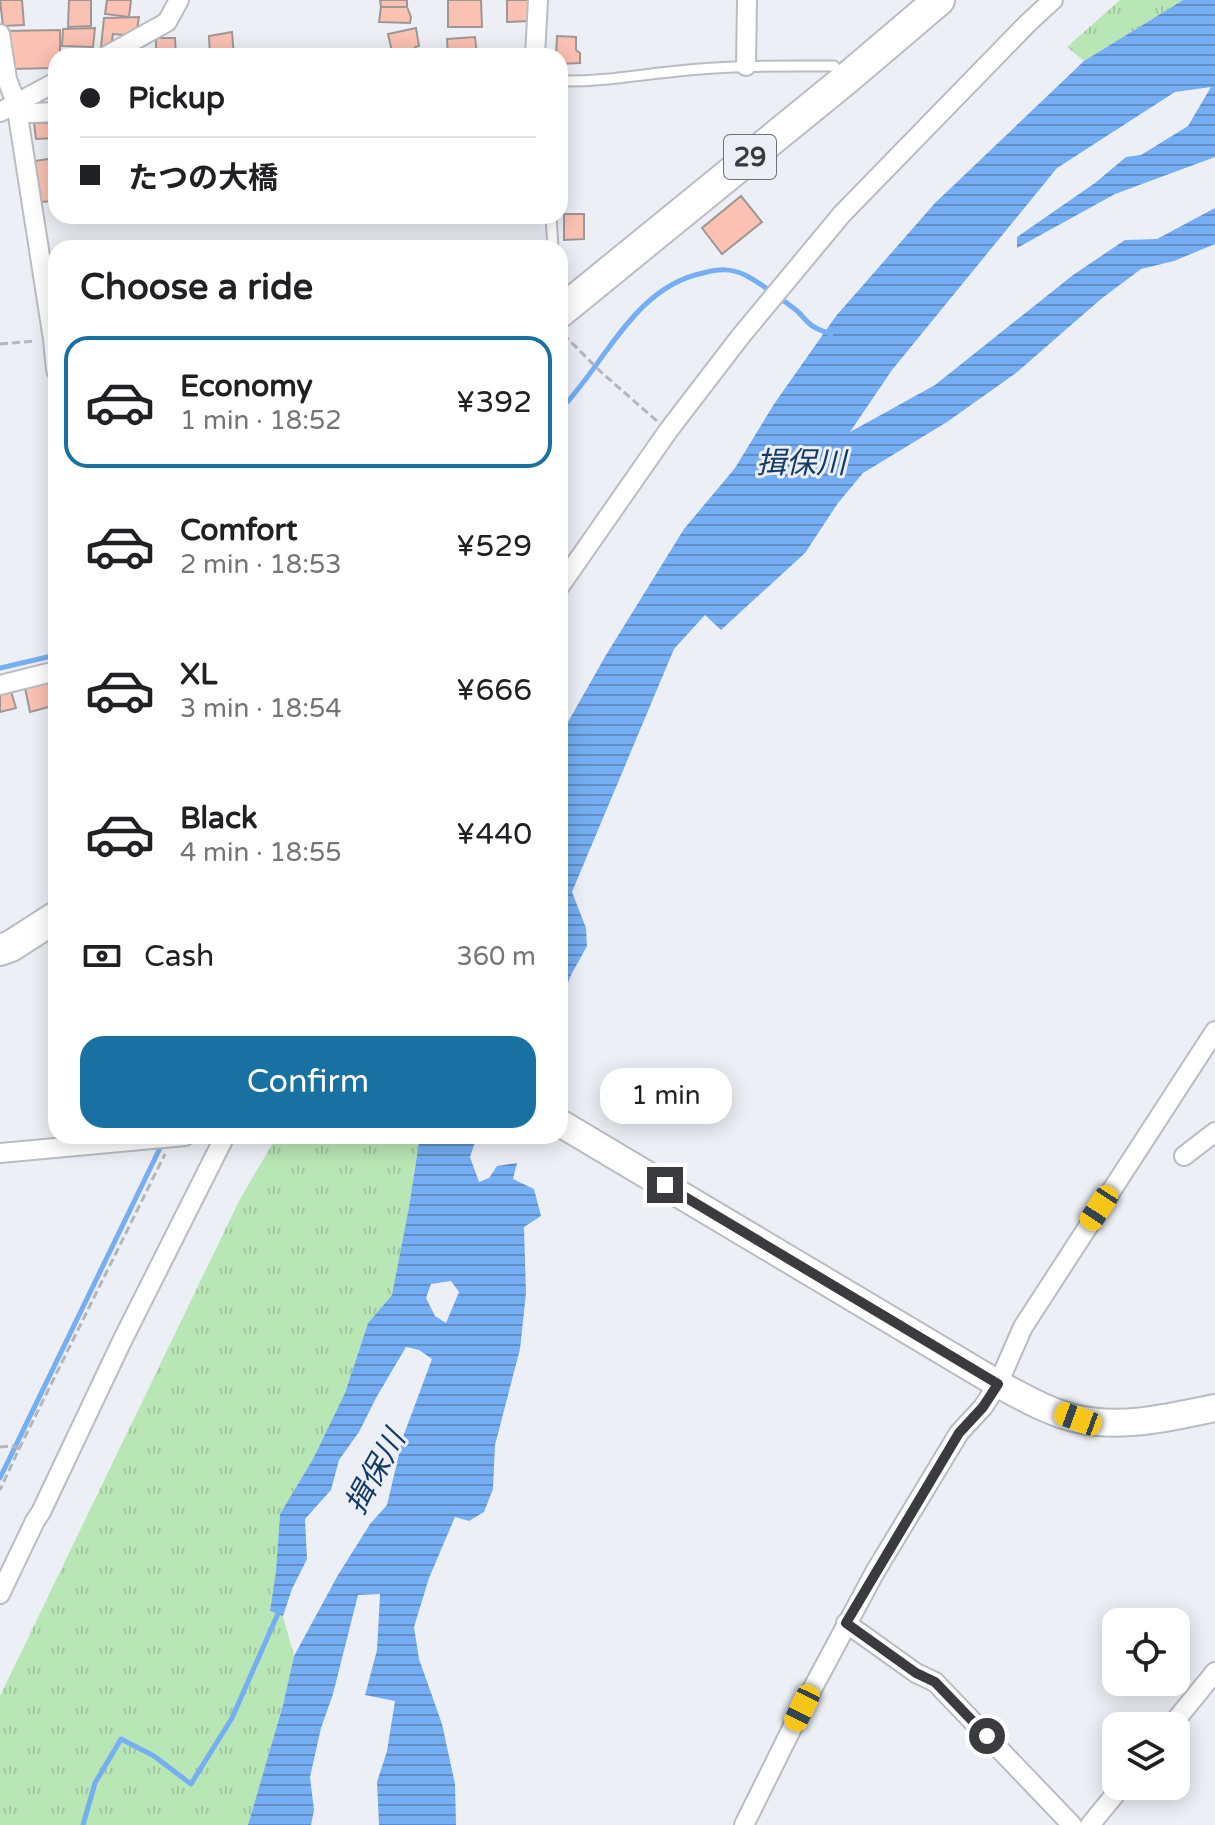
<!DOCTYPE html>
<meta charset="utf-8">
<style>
body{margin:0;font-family:"Varela Round","Noto Sans JP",sans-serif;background:#f2f2f2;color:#202124;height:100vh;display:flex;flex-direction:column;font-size:30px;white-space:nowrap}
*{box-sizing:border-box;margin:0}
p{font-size:26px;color:#757577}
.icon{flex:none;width:44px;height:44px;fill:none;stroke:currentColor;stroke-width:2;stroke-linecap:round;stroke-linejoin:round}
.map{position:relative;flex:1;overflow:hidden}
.side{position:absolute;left:48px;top:240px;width:520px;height:904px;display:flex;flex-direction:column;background:#fff;border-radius:24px;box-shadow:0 4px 20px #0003}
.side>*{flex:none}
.guide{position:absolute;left:48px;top:48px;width:520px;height:176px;border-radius:24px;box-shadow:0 4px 20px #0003;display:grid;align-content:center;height:176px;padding:0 32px;background:#fff}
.controls{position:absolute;left:1102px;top:1608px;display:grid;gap:16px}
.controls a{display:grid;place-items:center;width:88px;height:88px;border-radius:16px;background:#fff;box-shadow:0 4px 20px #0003;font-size:40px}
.end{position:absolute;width:36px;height:36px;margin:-18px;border:10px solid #3a3b3e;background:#fff;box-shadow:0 0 0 4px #fff}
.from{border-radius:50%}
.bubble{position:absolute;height:56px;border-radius:24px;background:#fff;box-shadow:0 4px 20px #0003;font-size:26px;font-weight:600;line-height:56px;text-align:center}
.car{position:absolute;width:24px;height:48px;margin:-24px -12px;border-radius:10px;box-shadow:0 0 6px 2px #0007;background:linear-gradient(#f5c518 24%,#345 0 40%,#f5c518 0 76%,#345 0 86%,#f5c518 0)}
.guide b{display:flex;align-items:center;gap:28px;height:76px;font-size:30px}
.guide b+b{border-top:2px solid #e0e0e0}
.guide i{width:20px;height:20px;background:#202124}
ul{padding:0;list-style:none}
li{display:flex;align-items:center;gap:24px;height:132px;margin:0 16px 12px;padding:0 16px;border:4px solid transparent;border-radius:24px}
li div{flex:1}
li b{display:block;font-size:30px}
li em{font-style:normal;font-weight:600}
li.on{border-color:#1871a0}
li>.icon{width:72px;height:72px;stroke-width:1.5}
h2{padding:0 32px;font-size:36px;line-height:96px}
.pay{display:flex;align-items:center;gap:20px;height:88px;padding:0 32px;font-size:30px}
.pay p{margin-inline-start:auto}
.action{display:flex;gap:16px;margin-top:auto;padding:16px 32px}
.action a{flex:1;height:92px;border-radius:24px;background:#1871a0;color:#fff;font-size:32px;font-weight:600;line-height:92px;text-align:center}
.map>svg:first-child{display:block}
.grass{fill:url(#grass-tufts)}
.water{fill:url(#water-rules);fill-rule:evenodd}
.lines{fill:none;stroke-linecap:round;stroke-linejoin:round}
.stream{stroke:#75aef2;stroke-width:5}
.building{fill:#fbc1b3;stroke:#9f9795;stroke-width:2}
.lane-casing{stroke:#b9bdc3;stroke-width:13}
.street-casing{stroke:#b9bdc3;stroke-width:22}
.secondary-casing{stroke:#b9bdc3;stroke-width:30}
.primary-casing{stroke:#b9bdc3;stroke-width:34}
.path{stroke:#b3b6bb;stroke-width:3;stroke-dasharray:8 4;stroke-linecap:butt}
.lane{stroke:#fff;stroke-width:9}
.street{stroke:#fff;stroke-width:18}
.secondary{stroke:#fff;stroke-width:26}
.primary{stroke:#fff;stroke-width:30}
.route{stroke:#3a3b3e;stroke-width:10}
.labels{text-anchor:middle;stroke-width:6;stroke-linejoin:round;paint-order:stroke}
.shield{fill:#ecf0f6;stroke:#6f7175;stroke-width:2}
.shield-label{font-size:26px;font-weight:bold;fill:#3a3b3e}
.water-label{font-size:30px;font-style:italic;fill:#143b66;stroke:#ecf0f6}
</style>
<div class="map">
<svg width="1215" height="1825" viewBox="0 0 1215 1825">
<defs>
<pattern id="grass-tufts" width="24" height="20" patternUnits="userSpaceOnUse" patternTransform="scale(2)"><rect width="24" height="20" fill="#b9e6b5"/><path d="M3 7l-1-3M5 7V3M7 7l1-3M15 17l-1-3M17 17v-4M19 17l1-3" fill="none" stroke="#a0c69d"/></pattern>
<pattern id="water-rules" width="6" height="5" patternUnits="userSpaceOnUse" patternTransform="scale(2)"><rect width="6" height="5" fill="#75aef2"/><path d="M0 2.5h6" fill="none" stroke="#618fc5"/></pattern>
</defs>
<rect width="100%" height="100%" fill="#ecf0f6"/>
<!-- grass -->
<g class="grass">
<polygon points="1120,0 1183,0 1084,61 1067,47"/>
<polygon points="277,1136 420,1136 409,1207 392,1295 368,1323 345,1393 313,1459 280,1514 276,1571 270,1611 283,1616 294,1656 283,1705 248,1825 0,1825 0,1696 240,1199"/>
</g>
<!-- water -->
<g class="water">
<polygon points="1183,0 1215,0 1215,157 1115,194 1017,248 1017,237 1095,183 1126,157 1141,155 1188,126 1211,87 1175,92 1057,168 892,370 850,432 935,385 1073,275 1125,240 1157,239 1215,208 1215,244 1174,261 1141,269 1101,299 1016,373 947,422 863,473 838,503 805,553 721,630 705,615 674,649 572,892 586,928 587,946 571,975 560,1004 560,736 606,655 684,529 735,468 774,404 836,316 935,203 1084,61"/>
<path d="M420 1136H477L470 1157 479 1182 489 1178 497 1166 517 1163 513 1179 534 1189 541 1216 524 1227 526 1293 520 1349 495 1445 493 1489 484 1512 469 1521 455 1517 429 1578 414 1627 419 1659 442 1724 455 1784 456 1825H379L377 1782 387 1751 395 1701 365 1695 377 1650 380 1594 358 1595 333 1694 321 1728 310 1777 314 1810 311 1825H248L283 1705 294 1656 338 1575 370 1524 387 1505 403 1437 432 1359 419 1350 406 1347 376 1398 359 1432 339 1460 331 1490 305 1519 307 1559 292 1589 283 1616 270 1611 276 1571 280 1514 313 1459 345 1393 368 1323 392 1295 409 1207ZM451 1281 459 1292 446 1323 435 1316 426 1298 431 1284Z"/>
</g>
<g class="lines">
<!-- stream -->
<g class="stream">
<path d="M560 410C605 364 634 287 703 273 719 269 730 268 745 275 759 282 783 300 796 310 802 315 807 323 814 327 819 330 825 332 831 334"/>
<polyline points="0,668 56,655"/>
<polyline points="0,1478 162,1144"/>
<polyline points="83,1825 95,1783 121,1739 154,1756 191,1784 232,1718 280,1609"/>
</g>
</g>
<!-- building -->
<g class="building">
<polygon points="0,0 22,0 24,25 3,26"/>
<polygon points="69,0 91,0 91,26 68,27"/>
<polygon points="107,0 131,0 129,17 105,14"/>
<polygon points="380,0 407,0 407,7 381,7"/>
<polygon points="448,0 481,0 482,27 448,27"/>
<polygon points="507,0 529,0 529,21 507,22"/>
<polygon points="381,7 407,7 411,17 410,23 379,22"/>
<polygon points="139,17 136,36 113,34 111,46 101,47 104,18"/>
<polygon points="95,28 93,47 62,46 63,29"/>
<polygon points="416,28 419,46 415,47 417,56 393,56 388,34"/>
<polygon points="60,30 60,56 56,56 56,68 10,69 4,31"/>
<polygon points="232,32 234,56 210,56 209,36"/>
<polygon points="557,36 576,37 576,50 580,53 580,63 560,64 560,56 556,56"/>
<polygon points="475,37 477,56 448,56 447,39"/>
<polygon points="156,38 175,38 176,56 156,56"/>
<polygon points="34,123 56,123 56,138 36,139"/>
<polygon points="56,158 56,201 39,202 34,161"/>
<polygon points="741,196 762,222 722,254 702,228"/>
<polygon points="564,214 584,214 584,239 564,240"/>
<polygon points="54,682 56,705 30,712 25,688"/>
<polygon points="9,685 16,708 0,712 0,688"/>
</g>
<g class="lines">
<!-- lane casing -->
<g class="lane-casing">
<g id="lane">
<path d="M560 81C600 82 638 75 678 71 730 65 782 66 834 66L843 76"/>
<polyline points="551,216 553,248"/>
</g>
</g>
<!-- street casing -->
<g class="street-casing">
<g id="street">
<polyline points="0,34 7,79 16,103 53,339 56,370"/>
<polyline points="106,56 167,22 179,0"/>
<polyline points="535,56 538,0"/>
<polyline points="746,66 747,0"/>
<polyline points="16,103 31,113 56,112"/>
<polyline points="0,112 56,82"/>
<polyline points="560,586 668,431 740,337 842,214 1028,23 1053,0"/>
<polyline points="0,685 56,671"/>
<polyline points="0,1153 185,1136"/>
<polyline points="1184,1156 1215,1132"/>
<polyline points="0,1594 35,1521 41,1512 122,1341 225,1136"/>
<polyline points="846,1623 916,1673 935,1682 1072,1825"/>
<polyline points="1171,1726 1215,1672"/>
<polyline points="744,1825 802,1708 875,1572 959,1433 983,1407 998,1384 1023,1327 1215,1031"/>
<polyline points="1090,1825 1122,1786"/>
</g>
</g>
<!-- secondary casing -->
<g class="secondary-casing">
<path id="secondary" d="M560 1123 998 1384C1023 1397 1050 1413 1078 1419 1123 1429 1171 1417 1215 1408"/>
</g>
<!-- primary casing -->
<g class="primary-casing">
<g id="primary">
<polyline points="560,312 846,79 939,0"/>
<polyline points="0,950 11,946 56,917"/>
</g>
</g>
<!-- path -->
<g class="path">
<polyline points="563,334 602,373 657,421"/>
<polyline points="0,344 36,341"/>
<polyline points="0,1447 12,1446 19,1449 0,1490"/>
<polyline points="19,1449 165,1154"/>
</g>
<!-- lane -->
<use href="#lane" class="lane"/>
<!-- street -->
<use href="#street" class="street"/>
<!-- secondary -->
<use href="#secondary" class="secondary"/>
<!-- primary -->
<use href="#primary" class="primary"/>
</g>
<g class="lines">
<!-- route -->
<polyline class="route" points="665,1185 998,1384 983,1407 959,1433 846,1623 916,1673 935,1682 987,1736"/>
</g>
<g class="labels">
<!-- shield labels -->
<rect class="shield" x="724" y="135" width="52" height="44" rx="6"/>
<g class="shield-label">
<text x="750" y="166">29</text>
</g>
<!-- water labels -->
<g class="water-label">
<text x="801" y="473">揖保川</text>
<text transform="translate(375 1472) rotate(-61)" y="10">揖保川</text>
</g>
</g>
</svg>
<div class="controls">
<a><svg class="icon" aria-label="locate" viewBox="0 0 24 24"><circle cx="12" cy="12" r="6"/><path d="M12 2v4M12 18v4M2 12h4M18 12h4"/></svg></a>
<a><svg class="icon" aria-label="layers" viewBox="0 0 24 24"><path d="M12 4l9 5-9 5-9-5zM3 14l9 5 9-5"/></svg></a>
</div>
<i class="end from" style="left:987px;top:1736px"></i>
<i class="end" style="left:665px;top:1185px"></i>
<div class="bubble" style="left:600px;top:1068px;width:132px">1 min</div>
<i class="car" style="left:1099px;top:1208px;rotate:213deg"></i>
<i class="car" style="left:1078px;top:1419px;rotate:290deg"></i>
<i class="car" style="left:802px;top:1708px;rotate:206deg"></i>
<div class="guide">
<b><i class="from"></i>Pickup</b>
<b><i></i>たつの大橋</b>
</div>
<section class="side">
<h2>Choose a ride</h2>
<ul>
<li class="on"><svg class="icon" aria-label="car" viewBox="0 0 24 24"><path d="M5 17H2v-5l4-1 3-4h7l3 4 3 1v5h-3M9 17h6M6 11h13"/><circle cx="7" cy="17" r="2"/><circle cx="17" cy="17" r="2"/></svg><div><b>Economy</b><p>1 min · 18:52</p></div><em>¥392</em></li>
<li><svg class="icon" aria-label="car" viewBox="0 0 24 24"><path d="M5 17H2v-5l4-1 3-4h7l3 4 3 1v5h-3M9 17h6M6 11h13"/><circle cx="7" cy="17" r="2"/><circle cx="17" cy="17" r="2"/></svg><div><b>Comfort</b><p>2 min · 18:53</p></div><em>¥529</em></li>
<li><svg class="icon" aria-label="car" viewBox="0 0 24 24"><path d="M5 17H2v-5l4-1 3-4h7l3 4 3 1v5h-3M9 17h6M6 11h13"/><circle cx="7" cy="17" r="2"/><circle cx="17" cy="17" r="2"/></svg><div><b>XL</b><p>3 min · 18:54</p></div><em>¥666</em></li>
<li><svg class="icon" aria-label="car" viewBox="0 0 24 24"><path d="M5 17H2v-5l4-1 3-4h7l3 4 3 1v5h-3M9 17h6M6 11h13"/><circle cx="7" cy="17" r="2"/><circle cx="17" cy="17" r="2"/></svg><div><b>Black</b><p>4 min · 18:55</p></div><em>¥440</em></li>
</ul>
<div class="pay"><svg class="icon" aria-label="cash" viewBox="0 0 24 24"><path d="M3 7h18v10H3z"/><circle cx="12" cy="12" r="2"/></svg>Cash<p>360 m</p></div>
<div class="action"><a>Confirm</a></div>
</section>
</div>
